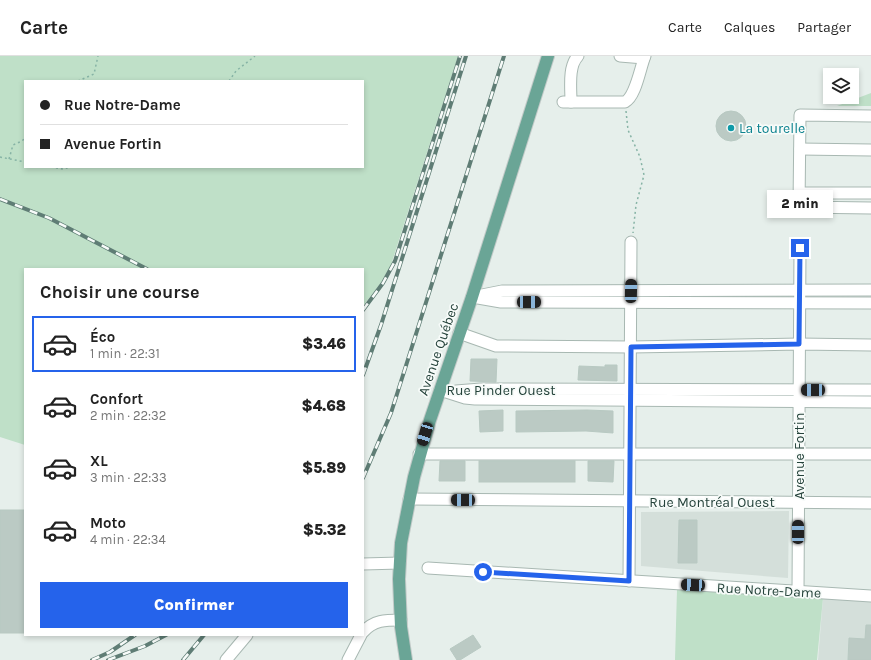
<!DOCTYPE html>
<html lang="fr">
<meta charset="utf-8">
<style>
body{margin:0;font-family:Karla,sans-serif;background:#f6f6f6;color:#222;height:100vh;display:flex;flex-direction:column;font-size:15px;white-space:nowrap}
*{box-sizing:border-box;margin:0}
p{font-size:13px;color:#767676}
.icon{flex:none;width:22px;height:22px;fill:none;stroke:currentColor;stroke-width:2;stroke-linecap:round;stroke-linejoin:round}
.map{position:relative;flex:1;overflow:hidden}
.drawer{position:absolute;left:24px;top:212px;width:340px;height:368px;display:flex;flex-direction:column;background:#fff;border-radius:0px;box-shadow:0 2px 6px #0003}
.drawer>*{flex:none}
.top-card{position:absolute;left:24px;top:24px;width:340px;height:88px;border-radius:0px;box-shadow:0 2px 6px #0003;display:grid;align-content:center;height:88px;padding:0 16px;background:#fff}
.buttons{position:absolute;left:823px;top:12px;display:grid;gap:8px}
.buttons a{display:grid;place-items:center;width:36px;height:36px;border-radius:0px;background:#fff;box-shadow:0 2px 6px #0003;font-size:20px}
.end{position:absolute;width:18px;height:18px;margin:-9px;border:5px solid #2563eb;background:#fff;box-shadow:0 0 0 2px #fff}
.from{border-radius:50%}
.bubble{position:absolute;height:28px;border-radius:0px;background:#fff;box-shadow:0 2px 6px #0003;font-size:13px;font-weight:800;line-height:28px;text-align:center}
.car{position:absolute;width:12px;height:24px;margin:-12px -6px;border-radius:5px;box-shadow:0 0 3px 1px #0007;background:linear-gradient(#222 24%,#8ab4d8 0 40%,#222 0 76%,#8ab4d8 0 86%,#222 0)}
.top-card b{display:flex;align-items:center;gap:14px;height:38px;font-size:15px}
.top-card b+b{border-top:1px solid #e0e0e0}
.top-card i{width:10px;height:10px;background:#222}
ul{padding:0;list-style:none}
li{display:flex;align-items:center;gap:12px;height:56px;margin:0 8px 6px;padding:0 8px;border:2px solid transparent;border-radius:0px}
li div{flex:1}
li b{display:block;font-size:15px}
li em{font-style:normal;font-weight:800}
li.active{border-color:#2563eb}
li>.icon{width:36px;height:36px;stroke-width:1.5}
h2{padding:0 16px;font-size:18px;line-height:48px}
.primary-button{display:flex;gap:8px;margin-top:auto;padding:8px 16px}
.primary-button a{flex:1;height:46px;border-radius:0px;background:#2563eb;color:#fff;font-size:16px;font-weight:800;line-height:46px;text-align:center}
header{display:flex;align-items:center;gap:24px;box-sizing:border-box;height:56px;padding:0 20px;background:#fff;border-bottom:1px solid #e0e0e0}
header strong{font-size:19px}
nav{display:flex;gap:22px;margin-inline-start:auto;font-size:14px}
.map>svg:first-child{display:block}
.built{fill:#d4dfda}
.green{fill:#bfe0c8;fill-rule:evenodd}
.building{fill:#bbcac4;stroke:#b8c9c2}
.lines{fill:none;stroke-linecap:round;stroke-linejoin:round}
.minor-casing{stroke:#a8b8b2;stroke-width:13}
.major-casing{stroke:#c2cac8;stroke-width:14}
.path{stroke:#86b3a5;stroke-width:1.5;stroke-dasharray:2 3;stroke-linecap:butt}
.minor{stroke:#fff;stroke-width:11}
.major{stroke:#6aa596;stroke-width:12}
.rail-casing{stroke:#5f7d75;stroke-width:4}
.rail{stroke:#f7fbf9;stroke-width:2.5;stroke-dasharray:8;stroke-linecap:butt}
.route{stroke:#2563eb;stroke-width:5}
.culture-dot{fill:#0f9aa8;stroke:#f7fbf9;stroke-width:1.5}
.labels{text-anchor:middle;stroke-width:3.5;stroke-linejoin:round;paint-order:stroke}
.culture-label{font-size:14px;fill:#0d838f;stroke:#f7fbf9;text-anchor:start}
.street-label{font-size:14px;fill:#24423a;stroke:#f7fbf9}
</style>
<header>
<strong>Carte</strong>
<nav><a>Carte</a><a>Calques</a><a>Partager</a></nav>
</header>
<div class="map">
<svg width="871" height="604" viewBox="0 0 871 604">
<rect width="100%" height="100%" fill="#e6efeb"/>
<!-- built -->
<g class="built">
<polygon points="789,455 788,522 641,510 641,456"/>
<polygon points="823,542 871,546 871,604 818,604"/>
</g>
<!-- green -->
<g class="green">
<path d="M0 0H458L391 209 381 227 363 250V213H25V389L0 381ZM25 25H363V111H25Z"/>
<polygon points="871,37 871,50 837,50"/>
<polygon points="677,534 823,542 817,604 675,604"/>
</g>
<!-- building -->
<g class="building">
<circle cx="731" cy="70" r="15"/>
<polygon points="471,303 497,303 496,326 470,325"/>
<polygon points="605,309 617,309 617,325 578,324 579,310 605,311"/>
<polygon points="503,354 503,375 480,376 479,355"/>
<polygon points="587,354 613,355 613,377 586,375 516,376 516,355"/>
<polygon points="440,405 465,405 465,425 439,425"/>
<rect x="479" y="405" width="96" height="21"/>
<polygon points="588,405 614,405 613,426 588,425"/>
<rect x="0" y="454" width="25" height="123"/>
<polygon points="679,464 697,464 697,507 678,507"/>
<polygon points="866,569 871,569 871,604 848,604 849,582 865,583"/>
<polygon points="473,579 481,591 460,604 457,604 450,593"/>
</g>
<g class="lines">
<!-- minor casing -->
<g class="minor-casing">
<g id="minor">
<polyline points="620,0 644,2"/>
<path d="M563 46H625C636 40 640 12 645 0"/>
<path d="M571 46C571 32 568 10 578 0"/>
<polyline points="871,60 800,59 799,151 871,152"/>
<polyline points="800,93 871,94"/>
<polyline points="799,137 871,137"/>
<polyline points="472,241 502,235 871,234"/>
<polyline points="478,242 501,246 871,247"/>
<polyline points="459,277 496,290 631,291 799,288 871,289"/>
<polyline points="440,334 465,342 475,343 871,346"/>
<polyline points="456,335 481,333 871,334"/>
<polyline points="419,398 871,398"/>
<polyline points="409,443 871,447"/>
<polyline points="363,508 400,507"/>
<polyline points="428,512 871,540"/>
<polyline points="629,525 631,186"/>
<polyline points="798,536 800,192"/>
<path d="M363 576C374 564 385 564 401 564"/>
<polyline points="226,604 247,579"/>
<polyline points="348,604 361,579"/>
</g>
</g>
<!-- major casing -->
<g class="major-casing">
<polyline id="major" points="406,604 401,571 399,523 401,487 414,421 430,364 472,241 548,0"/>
</g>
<!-- path -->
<g class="path">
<polyline points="78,25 94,18 98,0"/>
<polyline points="229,25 236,15 255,0"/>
<polyline points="626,55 628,74 640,101 644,119 636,149 633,177"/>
<polyline points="0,101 25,106"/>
<polyline points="9,103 13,89 22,85 25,82"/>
<polyline points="51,111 63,113 71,111"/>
</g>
<!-- minor -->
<use href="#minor" class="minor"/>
<!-- major -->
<use href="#major" class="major"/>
<!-- rail casing -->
<g class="rail-casing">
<g id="rail">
<polyline points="0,143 49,162 147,213"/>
<polyline points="363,254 383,227 395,205 460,0"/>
<polyline points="363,319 381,269 466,0"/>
<polyline points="363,422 391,357 504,0"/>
<polyline points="92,604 110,596 135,579"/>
<polyline points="108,604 145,590 166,579"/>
<polyline points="183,604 204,579"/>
</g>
</g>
<!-- rail -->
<use href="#rail" class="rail"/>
</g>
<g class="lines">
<!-- route -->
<polyline class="route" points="483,516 629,525 631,291 799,288 800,192"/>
</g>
<!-- markers -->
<circle class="culture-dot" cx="731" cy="72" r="4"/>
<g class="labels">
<!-- culture labels -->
<g class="culture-label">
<text x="739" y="77">La tourelle</text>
</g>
<!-- street labels -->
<g class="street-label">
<text transform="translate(438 293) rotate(-71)" y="5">Avenue Québec</text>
<text x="501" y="339">Rue Pinder Ouest</text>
<text transform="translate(799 400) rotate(-90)" y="5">Avenue Fortin</text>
<text x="712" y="451">Rue Montréal Ouest</text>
<text transform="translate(769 534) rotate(3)" y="5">Rue Notre-Dame</text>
</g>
</g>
</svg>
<div class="buttons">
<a><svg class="icon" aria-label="layers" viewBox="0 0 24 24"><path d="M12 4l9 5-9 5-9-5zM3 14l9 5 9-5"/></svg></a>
</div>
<i class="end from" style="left:483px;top:516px"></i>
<i class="end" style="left:800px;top:192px"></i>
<div class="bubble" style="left:767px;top:134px;width:66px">2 min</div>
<i class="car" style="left:631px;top:235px;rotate:1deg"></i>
<i class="car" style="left:529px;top:246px;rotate:90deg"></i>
<i class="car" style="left:813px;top:334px;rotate:270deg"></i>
<i class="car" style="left:425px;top:378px;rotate:197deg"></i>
<i class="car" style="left:463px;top:444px;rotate:271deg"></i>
<i class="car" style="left:798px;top:476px;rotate:0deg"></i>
<i class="car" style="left:693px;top:529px;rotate:273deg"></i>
<div class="top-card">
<b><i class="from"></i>Rue Notre-Dame</b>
<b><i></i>Avenue Fortin</b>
</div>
<section class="drawer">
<h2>Choisir une course</h2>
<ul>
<li class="active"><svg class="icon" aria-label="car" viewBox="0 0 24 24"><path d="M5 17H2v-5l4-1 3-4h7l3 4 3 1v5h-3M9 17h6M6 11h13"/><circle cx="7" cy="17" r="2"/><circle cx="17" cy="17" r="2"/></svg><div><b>Éco</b><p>1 min · 22:31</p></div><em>$3.46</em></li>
<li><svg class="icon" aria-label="car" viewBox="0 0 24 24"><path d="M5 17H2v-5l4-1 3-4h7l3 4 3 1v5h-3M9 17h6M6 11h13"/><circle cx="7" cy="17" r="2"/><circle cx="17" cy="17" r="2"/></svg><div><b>Confort</b><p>2 min · 22:32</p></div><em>$4.68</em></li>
<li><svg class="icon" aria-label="car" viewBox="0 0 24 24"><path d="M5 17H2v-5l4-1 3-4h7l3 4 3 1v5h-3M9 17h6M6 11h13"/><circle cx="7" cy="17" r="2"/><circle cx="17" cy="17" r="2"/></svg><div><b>XL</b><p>3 min · 22:33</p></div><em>$5.89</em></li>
<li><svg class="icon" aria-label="car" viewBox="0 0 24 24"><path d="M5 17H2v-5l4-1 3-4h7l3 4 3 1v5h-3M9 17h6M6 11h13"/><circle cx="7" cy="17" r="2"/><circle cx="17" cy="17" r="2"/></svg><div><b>Moto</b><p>4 min · 22:34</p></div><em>$5.32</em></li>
</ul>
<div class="primary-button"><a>Confirmer</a></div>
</section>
</div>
